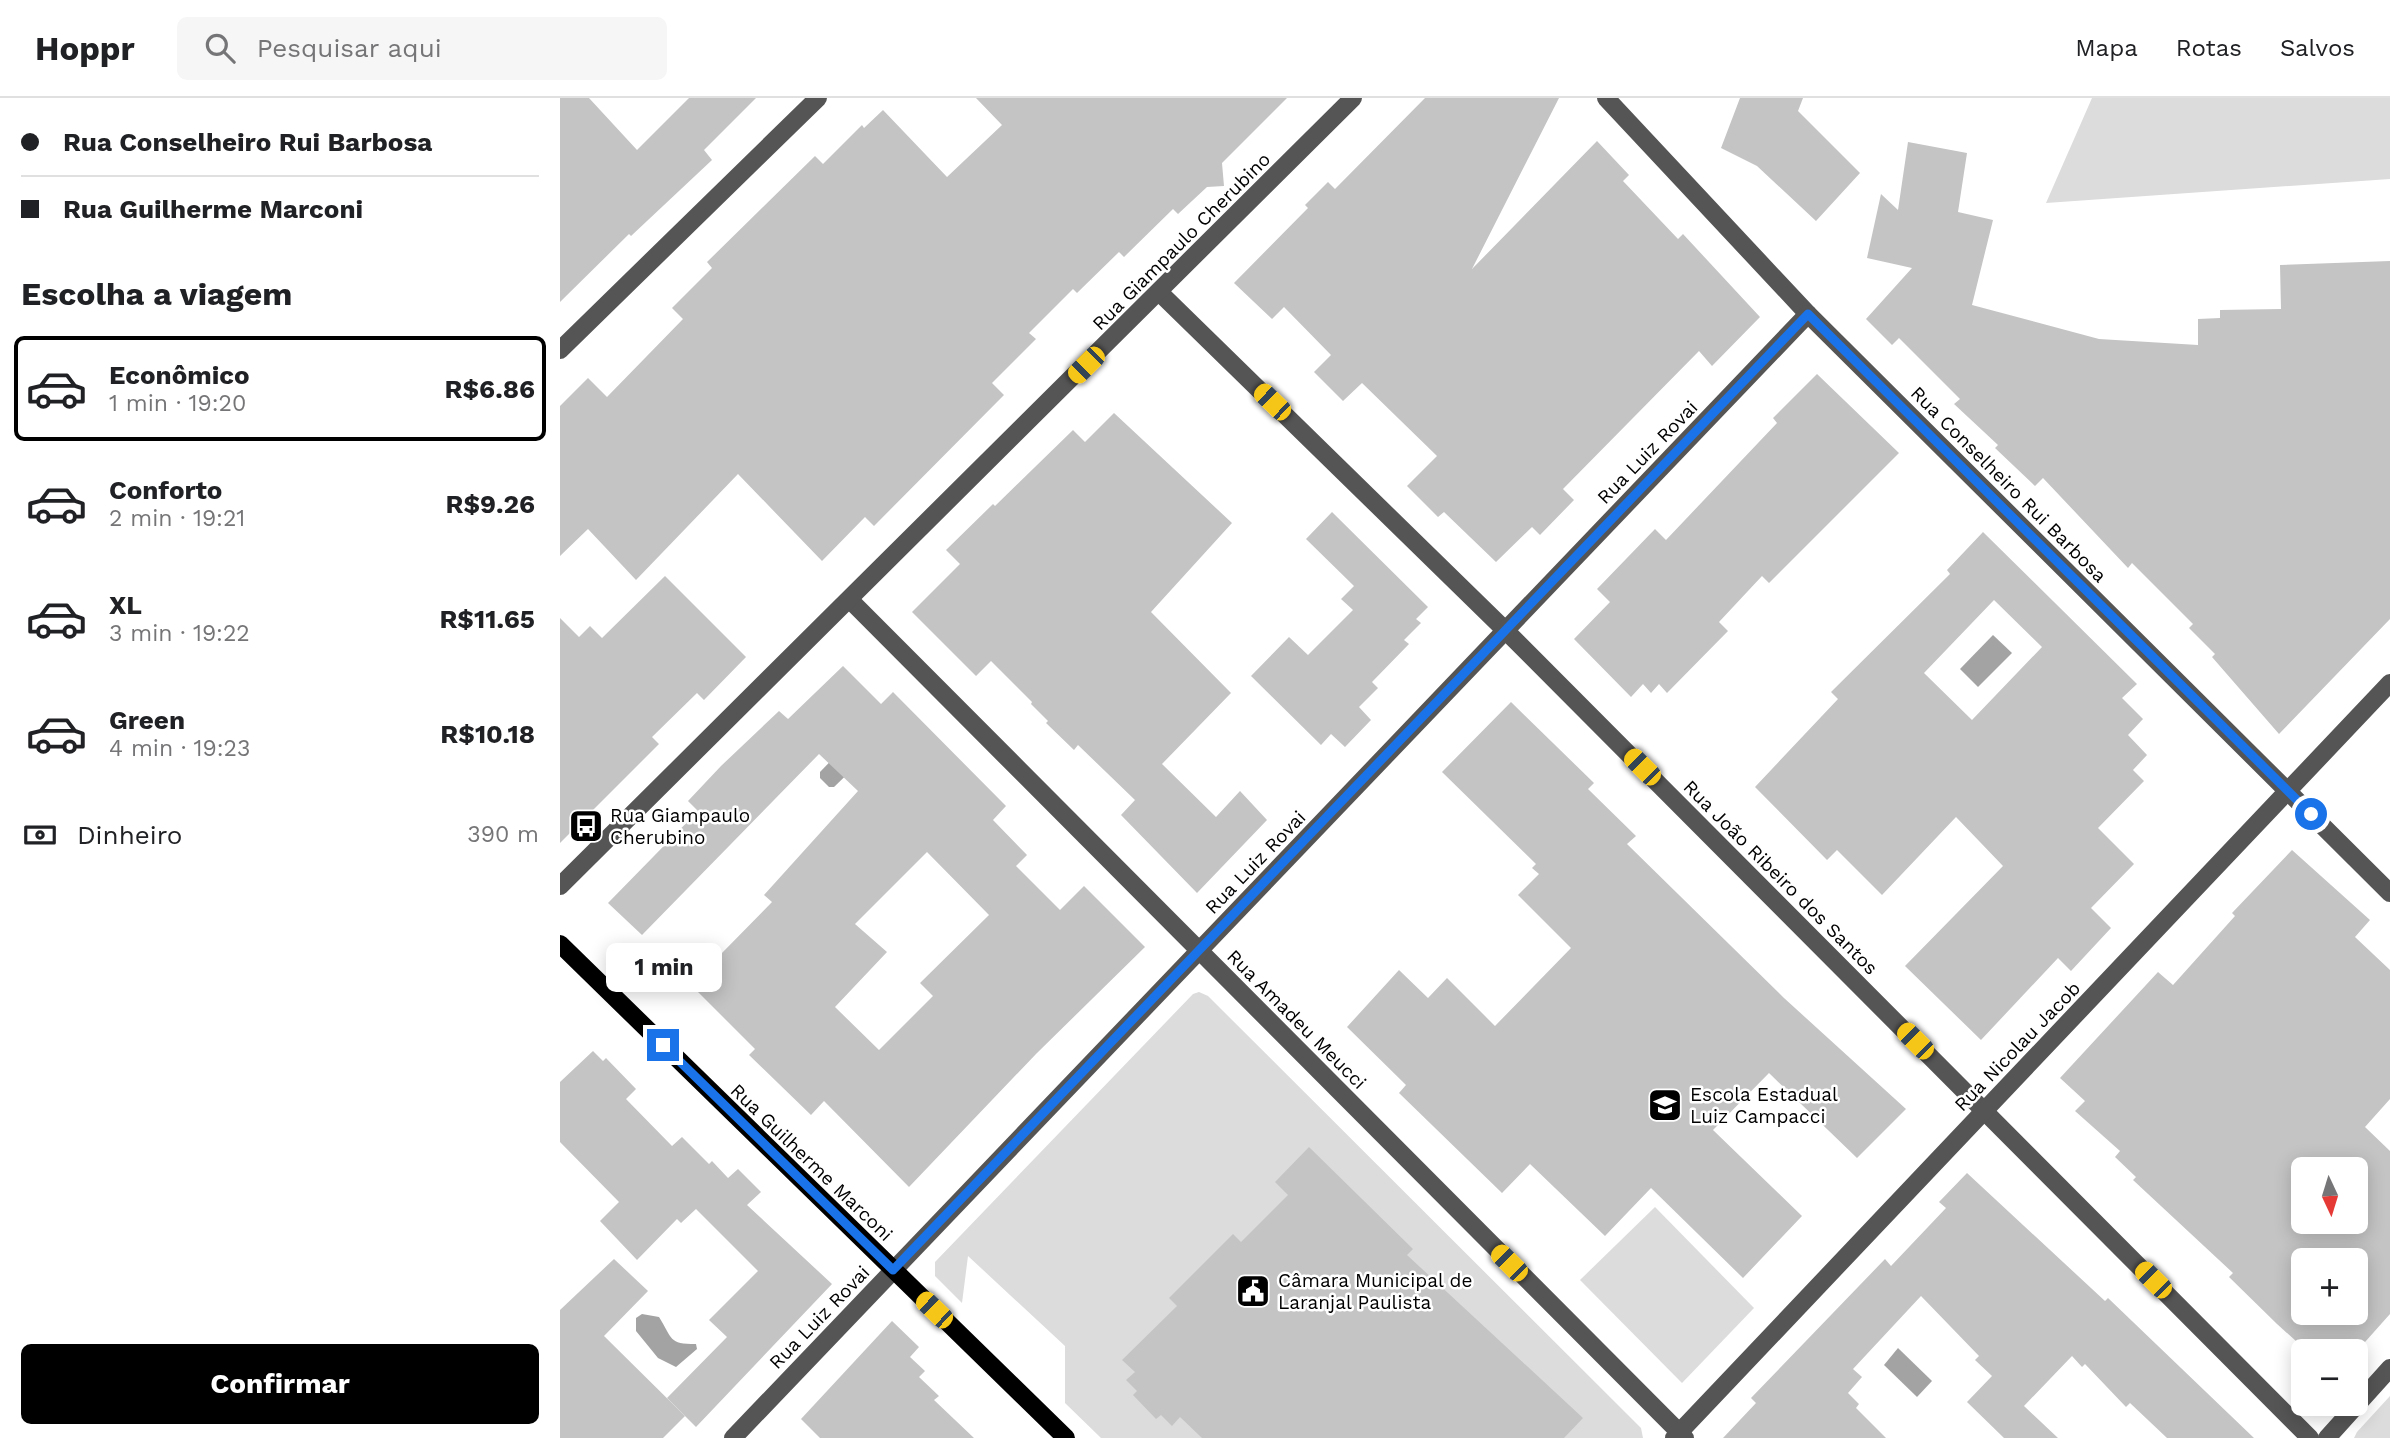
<!DOCTYPE html>
<html lang="pt">
<meta charset="utf-8">
<style>
body{margin:0;font-family:"Work Sans",sans-serif;background:#f6f6f6;color:#202124;height:100vh;display:flex;flex-direction:column;font-size:26px;white-space:nowrap}
*{box-sizing:border-box;margin:0}
p{font-size:23px;color:#757577}
.icon{flex:none;width:38px;height:38px;fill:none;stroke:currentColor;stroke-width:2;stroke-linecap:round;stroke-linejoin:round}
.map{position:relative;flex:1;overflow:hidden}
.side{display:flex;flex-direction:column;background:#fff;width:560px}
.side>*{flex:none}
.banner{display:grid;align-content:center;height:154px;padding:0 21px;background:#fff}
.needle{width:46px;rotate:176deg}
.buttons{position:absolute;left:1731px;top:1059px;display:grid;gap:14px}
.buttons a{display:grid;place-items:center;width:77px;height:77px;border-radius:10px;background:#fff;box-shadow:0 4px 18px #0003;font-size:35px}
.end{position:absolute;width:32px;height:32px;margin:-16px;border:9px solid #1a73e8;background:#fff;box-shadow:0 0 0 4px #fff}
.from{border-radius:50%}
.bubble{position:absolute;height:49px;border-radius:10px;background:#fff;box-shadow:0 4px 18px #0003;font-size:23px;font-weight:700;line-height:49px;text-align:center}
.car{position:absolute;width:21px;height:42px;margin:-21px -10px;border-radius:9px;box-shadow:0 0 5px 2px #0007;background:linear-gradient(#f5c518 24%,#345 0 40%,#f5c518 0 76%,#345 0 86%,#f5c518 0)}
.banner b{display:flex;align-items:center;gap:24px;height:66px;font-size:26px}
.banner b+b{border-top:2px solid #e0e0e0}
.banner i{width:18px;height:18px;background:#202124}
ul{padding:0;list-style:none}
li{display:flex;align-items:center;gap:21px;height:105px;margin:0 14px 10px;padding:0 7px;border:4px solid transparent;border-radius:10px}
li div{flex:1}
li b{display:block;font-size:26px}
li em{font-style:normal;font-weight:700}
li.active{border-color:#000}
li>.icon{width:63px;height:63px;stroke-width:1.5}
h2{padding:0 21px;font-size:32px;line-height:84px}
.pay{display:flex;align-items:center;gap:18px;height:77px;padding:0 21px;font-size:26px}
.pay p{margin-inline-start:auto}
.primary-button{display:flex;gap:14px;margin-top:auto;padding:14px 21px}
.primary-button a{flex:1;height:80px;border-radius:10px;background:#000;color:#fff;font-size:28px;font-weight:700;line-height:80px;text-align:center}
header{display:flex;align-items:center;gap:42px;box-sizing:border-box;height:98px;padding:0 35px;background:#fff;border-bottom:2px solid #e0e0e0}
header strong{font-size:33px}
nav{display:flex;gap:38px;margin-inline-start:auto;font-size:24px}
.search{width:490px;height:63px;background:#f6f6f6;display:flex;align-items:center;gap:18px;box-sizing:border-box;padding:0 24px;border-radius:10px;color:#757577;font-size:26px}
main{display:flex;flex:1;min-height:0}
.map>svg:first-child{display:block}
.green{fill:#dcdcdc}
.water{fill:#a3a3a3}
.building{fill:#c4c4c4;fill-rule:evenodd}
.lines{fill:none;stroke-linecap:round;stroke-linejoin:round}
.minor{stroke:#555;stroke-width:18}
.major{stroke:#000;stroke-width:18}
.route{stroke:#1a73e8;stroke-width:9}
.labels{text-anchor:middle;stroke-width:5;stroke-linejoin:round;paint-order:stroke}
.street-label{font-size:19px;fill:#000;stroke:#fff}
.poi-label{font-size:19px;fill:#000;stroke:#fff;text-anchor:start}
</style>
<header>
<strong>Hoppr</strong>
<div class="search"><svg class="icon" aria-label="search" viewBox="0 0 24 24"><circle cx="10" cy="10" r="6"/><path d="M15 15l6 6"/></svg>Pesquisar aqui</div>
<nav><a>Mapa</a><a>Rotas</a><a>Salvos</a></nav>
</header>
<main>
<section class="side">
<div class="banner">
<b><i class="from"></i>Rua Conselheiro Rui Barbosa</b>
<b><i></i>Rua Guilherme Marconi</b>
</div>
<h2>Escolha a viagem</h2>
<ul>
<li class="active"><svg class="icon" aria-label="car" viewBox="0 0 24 24"><path d="M5 17H2v-5l4-1 3-4h7l3 4 3 1v5h-3M9 17h6M6 11h13"/><circle cx="7" cy="17" r="2"/><circle cx="17" cy="17" r="2"/></svg><div><b>Econômico</b><p>1 min · 19:20</p></div><em>R$6.86</em></li>
<li><svg class="icon" aria-label="car" viewBox="0 0 24 24"><path d="M5 17H2v-5l4-1 3-4h7l3 4 3 1v5h-3M9 17h6M6 11h13"/><circle cx="7" cy="17" r="2"/><circle cx="17" cy="17" r="2"/></svg><div><b>Conforto</b><p>2 min · 19:21</p></div><em>R$9.26</em></li>
<li><svg class="icon" aria-label="car" viewBox="0 0 24 24"><path d="M5 17H2v-5l4-1 3-4h7l3 4 3 1v5h-3M9 17h6M6 11h13"/><circle cx="7" cy="17" r="2"/><circle cx="17" cy="17" r="2"/></svg><div><b>XL</b><p>3 min · 19:22</p></div><em>R$11.65</em></li>
<li><svg class="icon" aria-label="car" viewBox="0 0 24 24"><path d="M5 17H2v-5l4-1 3-4h7l3 4 3 1v5h-3M9 17h6M6 11h13"/><circle cx="7" cy="17" r="2"/><circle cx="17" cy="17" r="2"/></svg><div><b>Green</b><p>4 min · 19:23</p></div><em>R$10.18</em></li>
</ul>
<div class="pay"><svg class="icon" aria-label="cash" viewBox="0 0 24 24"><path d="M3 7h18v10H3z"/><circle cx="12" cy="12" r="2"/></svg>Dinheiro<p>390 m</p></div>
<div class="primary-button"><a>Confirmar</a></div>
</section>
<div class="map">
<svg width="1830" height="1340" viewBox="0 0 1830 1340">
<rect width="100%" height="100%" fill="#fff"/>
<!-- green -->
<g class="green">
<polygon points="1532,0 1830,0 1830,81 1486,105"/>
<polygon points="639,894 648,898 1081,1330 1083,1340 541,1340 505,1305 505,1248 408,1158 402,1205 375,1178 375,1164 633,896"/>
<polygon points="1095,1109 1194,1210 1122,1285 1020,1182"/>
<polygon points="1830,1298 1830,1340 1794,1340 1797,1334"/>
</g>
<!-- water -->
<g class="water">
<polygon points="1433,537 1452,555 1418,589 1400,571"/>
<polygon points="289,644 304,660 274,689 269,689 260,680 260,674"/>
<path d="M82 1216 99 1219C113 1241 108 1246 136 1246L137 1251 116 1269 98 1260 76 1233V1220Z"/>
<polygon points="1338,1250 1372,1283 1357,1299 1324,1267"/>
</g>
<!-- building -->
<g class="building">
<polygon points="0,0 29,0 77,52 129,0 196,0 144,52 152,62 71,138 69,136 0,204"/>
<polygon points="416,0 727,0 662,65 664,88 647,89 618,116 613,111 564,159 559,154 517,195 513,191 469,235 476,241 432,285 444,297 314,428 305,419 262,463 178,376 76,482 28,431 0,458 0,308 28,280 47,299 123,221 112,210 152,170 147,164 255,58 263,66 302,27 304,30 323,12 387,79 442,27"/>
<polygon points="865,0 999,0 912,171 1037,43 1069,77 1063,83 1118,141 1123,136 1200,219 1152,268 1139,253 1003,391 1014,402 980,437 972,429 936,464 884,414 878,419 847,388 877,358 802,285 783,303 754,274 771,257 724,209 712,221 674,185 748,110 745,107 768,84 775,91"/>
<polygon points="1180,0 1243,0 1238,13 1300,75 1256,123 1197,68 1161,50"/>
<polygon points="1348,44 1407,55 1398,114 1433,122 1412,207 1539,241 1638,247 1638,221 1660,220 1660,212 1721,211 1720,167 1830,163 1830,521 1719,636 1652,559 1655,556 1629,530 1633,526 1572,465 1568,470 1483,380 1475,388 1435,350 1438,347 1394,306 1400,301 1339,240 1332,247 1306,221 1352,170 1307,160 1321,96 1338,112"/>
<polygon points="1257,276 1339,355 1209,485 1202,478 1159,524 1168,533 1107,595 1099,586 1091,595 1083,586 1071,599 1014,541 1050,504 1037,491 1095,431 1106,442 1217,325 1213,320"/>
<polygon points="554,315 672,425 591,514 671,595 602,666 656,719 680,693 707,722 637,795 561,717 575,702 518,647 514,652 486,625 488,623 471,606 472,604 431,563 416,578 352,514 400,466 386,452 433,406 435,408 513,332 525,344"/>
<polygon points="772,414 868,509 856,521 861,525 844,542 849,546 812,584 818,590 799,609 811,622 785,649 771,636 761,647 691,578 729,539 748,557 793,512 781,501 794,488 746,441"/>
<path d="M1423 434 1577 586 1562 600 1583 621 1568 637 1587 657 1573 672 1584 683 1538 730 1574 766 1531 810 1551 830 1511 873 1498 860 1421 942 1345 868 1443 768 1396 719 1322 797 1277 752 1267 762 1195 689 1278 601 1271 594 1390 476 1387 472ZM1434 502 1482 549 1412 622 1364 575Z"/>
<polygon points="105,478 186,559 144,602 137,595 92,639 99,646 0,745 0,520 19,539 30,528 42,540"/>
<path d="M283 568 321 606 333 594 446 708 433 722 467 757 456 768 500 812 524 788 585 849 476 956 349 1089 264 1003 251 1017 189 957 195 951 126 882 155 850 161 856 212 804 204 797 298 693 259 656 82 837 48 805 138 713 128 703 161 668 219 613 228 621ZM367 754 429 817 360 885 373 898 319 952 275 909 327 854 295 826Z"/>
<polygon points="951,604 1034,685 1028,691 1076,738 1067,746 1224,900 1346,1011 1297,1060 1209,975 1153,1032 1242,1118 1183,1180 1091,1090 1045,1138 970,1066 942,1095 839,995 846,987 787,929 839,872 868,900 887,880 935,928 1011,850 958,797 979,776 972,770 976,766 882,674"/>
<path d="M1732 752 1810 822 1795 839 1830 872V1001L1805 1029 1830 1053V1216L1797 1253H1747L1717 1226 1669 1179 1673 1175 1573 1082 1576 1079 1555 1059 1560 1053 1515 1013 1525 1003 1500 980 1598 874 1613 887 1675 818 1672 815ZM1743 1071H1796V1124H1743ZM1743 1162H1796V1214H1743Z"/>
<polygon points="33,953 43,963 46,960 76,991 66,1001 112,1048 122,1039 149,1066 152,1063 168,1080 178,1071 201,1094 187,1107 272,1186 136,1329 107,1300 167,1239 149,1222 198,1173 136,1111 121,1125 117,1121 77,1162 40,1123 59,1104 0,1044 0,984"/>
<polygon points="749,1049 853,1151 847,1157 1023,1320 1004,1340 642,1340 620,1319 612,1328 601,1317 596,1321 573,1297 577,1293 566,1282 575,1274 562,1262 617,1208 609,1200 673,1136 681,1144 728,1097 715,1084"/>
<polygon points="1407,1075 1545,1203 1548,1200 1694,1340 1607,1340 1570,1305 1566,1309 1525,1266 1522,1269 1512,1258 1464,1308 1498,1340 1444,1340 1407,1304 1432,1278 1415,1262 1419,1258 1361,1198 1293,1271 1302,1279 1288,1295 1299,1306 1296,1310 1326,1340 1163,1340 1196,1305 1191,1300 1325,1161 1331,1168 1386,1110 1379,1104"/>
<polygon points="54,1161 88,1193 44,1238 125,1318 103,1340 0,1340 0,1212"/>
<polygon points="332,1223 359,1249 350,1259 365,1273 359,1279 379,1298 374,1302 414,1340 260,1340 241,1321"/>
</g>
<g class="lines">
<!-- minor -->
<g class="minor">
<polyline points="1046,0 1248,216 1830,795"/>
<polyline points="599,194 945,532 1750,1340"/>
<polyline points="0,252 258,0"/>
<polyline points="290,502 1125,1340"/>
<polyline points="0,788 793,0"/>
<polyline points="173,1340 1248,216"/>
<polyline points="1114,1340 1830,585"/>
<polyline points="1767,1340 1830,1270"/>
</g>
<!-- major -->
<polyline class="major" points="0,846 506,1340"/>
</g>
<g class="lines">
<!-- route -->
<polyline class="route" points="103,947 333,1172 1248,216 1751,716"/>
</g>
<!-- icons -->
<defs>
<g id="bus-square" transform="scale(1.75)"><rect x="-9" y="-9" width="18" height="18" rx="4" fill="#000" stroke="#fff"/><path d="M-5-6H5V4H4V6H2V4H-2V6H-4V4H-5ZM-3.5-4V0h7V-4ZM-3.5 1.2v1.5H-2V1.2ZM2 1.2v1.5H3.5V1.2Z" fill="#fff"/></g>
<g id="school-square" transform="scale(1.75)"><rect x="-9" y="-9" width="18" height="18" rx="4" fill="#000" stroke="#fff"/><path d="M0-5L7-2L0 1L-7-2ZM-4 1L0 2.5L4 1V4Q0 6-4 4Z" fill="#fff"/></g>
<g id="civic-square" transform="scale(1.75)"><rect x="-9" y="-9" width="18" height="18" rx="4" fill="#000" stroke="#fff"/><path d="M-.6-6.5H3V-4.5H.6V-3L4-1V1h2V6H-6V1h2V-1L-.6-3ZM-1.2 2.5V6h2.4V2.5Z" fill="#fff"/></g>
</defs>
<g fill-rule="evenodd">
<use href="#bus-square" x="26" y="728"/>
<use href="#school-square" x="1105" y="1007"/>
<use href="#civic-square" x="693" y="1193"/>
</g>
<g class="labels">
<!-- street labels -->
<g class="street-label">
<text transform="translate(621 143) rotate(-45)" y="7">Rua Giampaulo Cherubino</text>
<text transform="translate(1087 354) rotate(-46)" y="7">Rua Luiz Rovai</text>
<text transform="translate(1449 386) rotate(45)" y="7">Rua Conselheiro Rui Barbosa</text>
<text transform="translate(695 764) rotate(-46)" y="7">Rua Luiz Rovai</text>
<text transform="translate(1221 779) rotate(45)" y="7">Rua João Ribeiro dos Santos</text>
<text transform="translate(737 921) rotate(45)" y="7">Rua Amadeu Meucci</text>
<text transform="translate(1457 948) rotate(-46)" y="7">Rua Nicolau Jacob</text>
<text transform="translate(252 1064) rotate(44)" y="7">Rua Guilherme Marconi</text>
<text transform="translate(259 1219) rotate(-46)" y="7">Rua Luiz Rovai</text>
</g>
<!-- poi labels -->
<g class="poi-label">
<text x="50" y="724">Rua Giampaulo<tspan x="50" dy="22">Cherubino</tspan></text>
<text x="1130" y="1003">Escola Estadual<tspan x="1130" dy="22">Luiz Campacci</tspan></text>
<text x="718" y="1189">Câmara Municipal de<tspan x="718" dy="22">Laranjal Paulista</tspan></text>
</g>
</g>
</svg>
<div class="buttons">
<a><svg class="needle" viewBox="-14 -14 28 28"><path d="M0-13l5 13h-10z" fill="#e53935"/><path d="M0 13l5-13h-10z" fill="#757577"/></svg></a>
<a>+</a>
<a>−</a>
</div>
<i class="end from" style="left:1751px;top:716px"></i>
<i class="end" style="left:103px;top:947px"></i>
<div class="bubble" style="left:46px;top:845px;width:116px">1 min</div>
<i class="car" style="left:526px;top:267px;rotate:225deg"></i>
<i class="car" style="left:712px;top:304px;rotate:314deg"></i>
<i class="car" style="left:1082px;top:669px;rotate:315deg"></i>
<i class="car" style="left:1355px;top:943px;rotate:315deg"></i>
<i class="car" style="left:949px;top:1165px;rotate:315deg"></i>
<i class="car" style="left:1593px;top:1182px;rotate:315deg"></i>
<i class="car" style="left:374px;top:1212px;rotate:314deg"></i>
</div>
</main>
